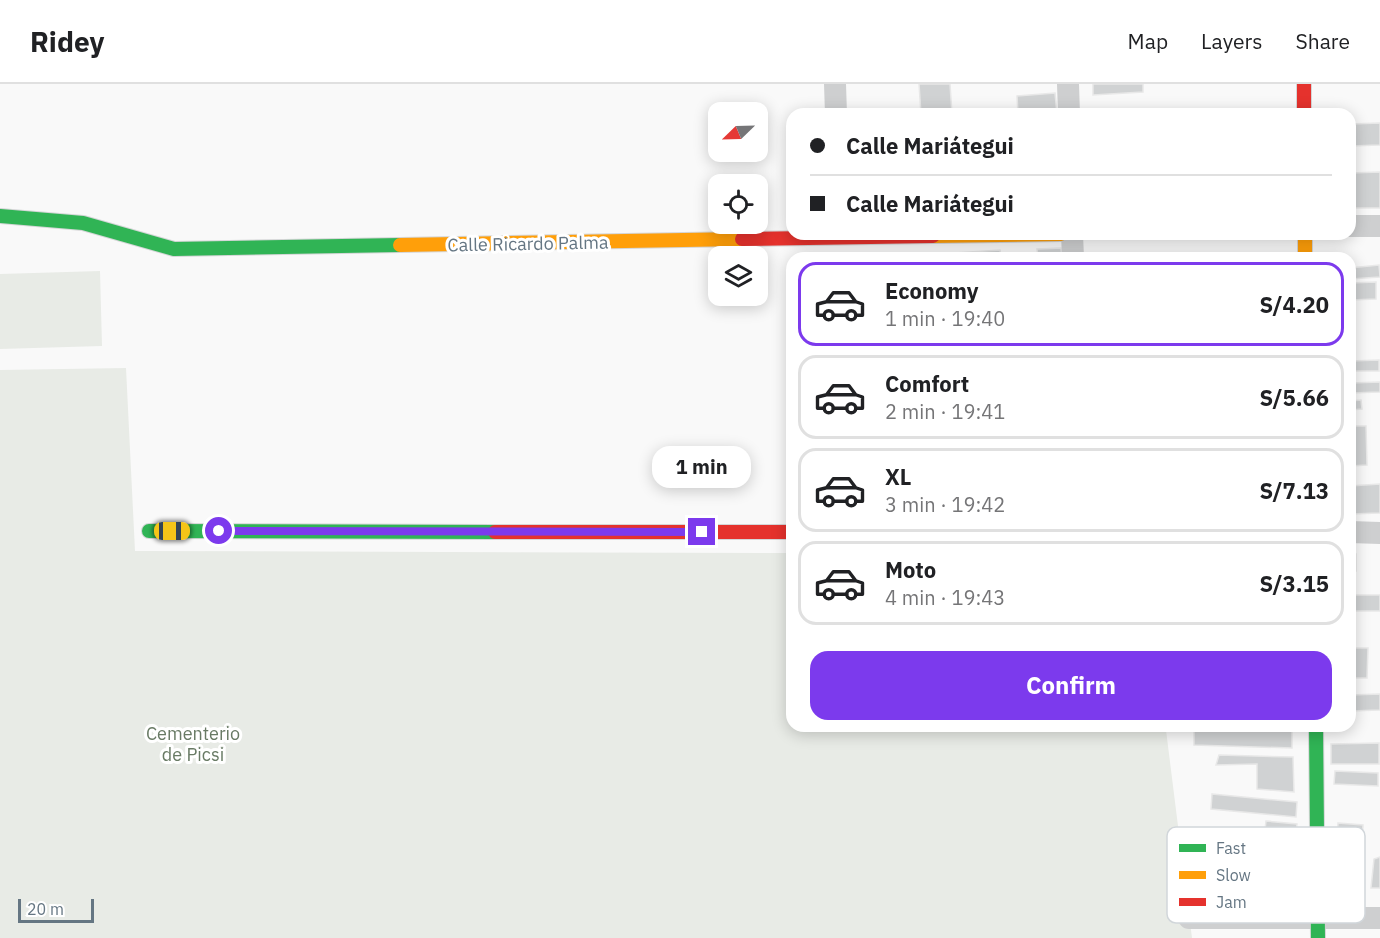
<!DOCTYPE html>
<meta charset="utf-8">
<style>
body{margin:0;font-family:"IBM Plex Sans",sans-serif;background:#f6f6f6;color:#202124;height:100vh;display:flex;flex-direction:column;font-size:22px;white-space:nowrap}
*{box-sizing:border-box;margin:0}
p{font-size:20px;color:#757577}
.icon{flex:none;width:33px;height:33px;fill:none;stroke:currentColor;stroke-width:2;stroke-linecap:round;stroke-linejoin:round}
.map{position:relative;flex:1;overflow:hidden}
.sheet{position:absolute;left:786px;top:168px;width:570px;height:480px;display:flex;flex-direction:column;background:#fff;border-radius:18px;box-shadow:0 3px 15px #0003}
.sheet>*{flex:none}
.guide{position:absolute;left:786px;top:24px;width:570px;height:132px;border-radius:18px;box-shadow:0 3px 15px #0003;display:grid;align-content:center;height:132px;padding:0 24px;background:#fff}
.needle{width:39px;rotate:247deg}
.fabs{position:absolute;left:708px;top:18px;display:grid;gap:12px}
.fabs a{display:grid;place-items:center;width:60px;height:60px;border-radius:12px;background:#fff;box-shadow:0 3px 15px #0003;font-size:30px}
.scale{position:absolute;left:18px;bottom:15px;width:76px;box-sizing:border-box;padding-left:6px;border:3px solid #657683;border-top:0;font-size:16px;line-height:21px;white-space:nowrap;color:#657683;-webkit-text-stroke:4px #fff;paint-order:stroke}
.end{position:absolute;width:27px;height:27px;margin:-14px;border:8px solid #7c3aed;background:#fff;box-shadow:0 0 0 3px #fff}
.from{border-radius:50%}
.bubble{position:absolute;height:42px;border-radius:18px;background:#fff;box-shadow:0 3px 15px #0003;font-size:20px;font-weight:700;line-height:42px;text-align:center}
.car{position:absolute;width:18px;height:36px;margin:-18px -9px;border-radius:8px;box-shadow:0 0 4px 2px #0007;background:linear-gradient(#f5c518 24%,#345 0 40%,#f5c518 0 76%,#345 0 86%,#f5c518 0)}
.guide b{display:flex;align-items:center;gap:21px;height:57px;font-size:22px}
.guide b+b{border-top:2px solid #e0e0e0}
.guide i{width:15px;height:15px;background:#202124}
ul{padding:10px 0 0;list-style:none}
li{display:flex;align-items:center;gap:18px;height:84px;margin:0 12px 9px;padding:0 12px;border:3px solid #e0e0e0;border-radius:18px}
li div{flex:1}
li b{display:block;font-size:22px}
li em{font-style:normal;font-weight:700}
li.selected{border-color:#7c3aed}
li>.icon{width:54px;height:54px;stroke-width:1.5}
.primary-button{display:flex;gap:12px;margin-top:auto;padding:12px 24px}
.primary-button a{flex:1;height:69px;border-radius:18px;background:#7c3aed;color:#fff;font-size:24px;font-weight:700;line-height:69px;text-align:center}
header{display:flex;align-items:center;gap:36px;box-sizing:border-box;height:84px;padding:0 30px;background:#fff;border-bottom:2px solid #e0e0e0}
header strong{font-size:28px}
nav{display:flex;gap:33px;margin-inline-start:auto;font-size:21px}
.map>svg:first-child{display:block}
.green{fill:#e8ebe6}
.building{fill:#d0d2d3;stroke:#e8e8e8;stroke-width:1.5}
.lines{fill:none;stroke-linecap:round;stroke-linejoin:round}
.fast-casing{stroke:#d5d6d7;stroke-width:16}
.slow-casing{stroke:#d5d6d7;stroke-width:16}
.jam-casing{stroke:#d5d6d7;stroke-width:16}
.street{stroke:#cecfd0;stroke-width:22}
.fast{stroke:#30b455;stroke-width:14}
.slow{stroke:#ff9f0a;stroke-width:14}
.jam{stroke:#e5322d;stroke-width:14}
.route{stroke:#7c3aed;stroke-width:8}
.labels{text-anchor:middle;stroke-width:6;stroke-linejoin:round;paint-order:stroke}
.street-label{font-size:18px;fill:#657683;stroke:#fff}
.park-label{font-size:18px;fill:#687a64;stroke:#fff}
.key{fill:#fff;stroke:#d1d6da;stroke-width:1.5}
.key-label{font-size:16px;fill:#657683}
</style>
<header>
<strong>Ridey</strong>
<nav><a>Map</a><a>Layers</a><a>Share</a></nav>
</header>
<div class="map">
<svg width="1380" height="854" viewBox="0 0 1380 854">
<rect width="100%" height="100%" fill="#f9f9f9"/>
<!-- green -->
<g class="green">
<polygon points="100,187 102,262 0,265 0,190"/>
<polygon points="126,284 135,467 792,469 792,642 1138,642 1166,646 1192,854 0,854 0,286"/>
</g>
<!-- building -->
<g class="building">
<polygon points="919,0 950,0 952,30 921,30"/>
<polygon points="1093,0 1143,0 1143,8 1093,11"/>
<polygon points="1055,9 1057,30 1018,30 1017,12"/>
<polygon points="1380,39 1380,61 1350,62 1350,40"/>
<polygon points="1380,88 1380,124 1350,124 1350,89"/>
<polygon points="1061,164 1062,174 1038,174 1037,165"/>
<polygon points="1000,166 1001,174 878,174"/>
<polygon points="1379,181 1380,193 1350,195 1350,184"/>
<polygon points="1376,198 1376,215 1350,216 1350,199"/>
<polygon points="1379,276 1379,287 1350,287 1350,277"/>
<polygon points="1380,298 1380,308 1350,309 1350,299"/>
<polygon points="1361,316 1362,325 1350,326 1350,317"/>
<polygon points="1350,342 1366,342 1367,381 1350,382"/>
<polygon points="1380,400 1380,429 1350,430 1350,402"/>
<rect x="1350" y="470" width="6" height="17"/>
<rect x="1350" y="511" width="30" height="16"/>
<polygon points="1350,564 1368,564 1367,594 1350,594"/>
<polygon points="1380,610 1380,626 1350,627 1350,611"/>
<polygon points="1194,642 1292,642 1292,664 1194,661"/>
<polygon points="1379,659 1379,680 1331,680 1331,660"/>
<polygon points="1219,671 1293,673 1294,708 1257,705 1257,680 1216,681"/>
<polygon points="1335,687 1378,689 1378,702 1334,700"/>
<polygon points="1212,710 1297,718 1296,733 1211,725"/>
<polygon points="1266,737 1297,740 1295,758 1264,755"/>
<polygon points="1338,739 1363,741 1360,805 1334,804"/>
<polygon points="1380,773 1380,804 1371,804 1374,775"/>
</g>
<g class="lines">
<!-- fast casing -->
<g class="fast-casing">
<g id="fast">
<polyline points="0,132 83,139 174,165 400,161"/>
<polyline points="149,447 495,448"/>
<polyline points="1316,642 1318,854"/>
</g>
</g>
<!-- slow casing -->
<g class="slow-casing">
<g id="slow">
<polyline points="1305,150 1305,174"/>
<polyline points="933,152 1061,150"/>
<polyline points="400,161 742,155"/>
</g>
</g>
<!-- jam casing -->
<g class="jam-casing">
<g id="jam">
<polyline points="1304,0 1304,30"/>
<polyline points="742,155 933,152"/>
<polyline points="495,448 792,448"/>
</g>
</g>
<!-- street -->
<g class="street">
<polyline points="835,0 836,30"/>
<polyline points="1068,0 1069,30"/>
<polyline points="1350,142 1380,142"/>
<polyline points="1072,150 1073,174"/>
<polyline points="1350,448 1380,449"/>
<polyline points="1189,834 1380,834"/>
</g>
<!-- fast -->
<use href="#fast" class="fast"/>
<!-- slow -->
<use href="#slow" class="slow"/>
<!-- jam -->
<use href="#jam" class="jam"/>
</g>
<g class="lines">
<!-- route -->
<polyline class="route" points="219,447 702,448"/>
</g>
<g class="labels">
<!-- street labels -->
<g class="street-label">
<text transform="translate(528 160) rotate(-1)" y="6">Calle Ricardo Palma</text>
</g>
<!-- park labels -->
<g class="park-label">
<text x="193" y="656">Cementerio<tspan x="193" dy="21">de Picsi</tspan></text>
</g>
</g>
<!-- legend -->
<rect x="1167" y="743" width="198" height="96" rx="9" class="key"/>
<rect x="1179" y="760" width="27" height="8" fill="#30b455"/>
<rect x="1179" y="787" width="27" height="8" fill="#ff9f0a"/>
<rect x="1179" y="814" width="27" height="8" fill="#e5322d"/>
<g class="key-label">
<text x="1216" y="770">Fast</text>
<text x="1216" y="797">Slow</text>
<text x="1216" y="824">Jam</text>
</g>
</svg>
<div class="fabs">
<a><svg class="needle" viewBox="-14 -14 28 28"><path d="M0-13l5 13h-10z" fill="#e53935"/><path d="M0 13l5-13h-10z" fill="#757577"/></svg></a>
<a><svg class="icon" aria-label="locate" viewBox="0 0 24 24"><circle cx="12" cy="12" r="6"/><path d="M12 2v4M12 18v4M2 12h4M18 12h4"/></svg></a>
<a><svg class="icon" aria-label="layers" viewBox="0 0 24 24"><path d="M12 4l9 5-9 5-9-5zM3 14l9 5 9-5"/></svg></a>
</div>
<div class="scale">20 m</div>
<i class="end from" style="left:219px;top:447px"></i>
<i class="end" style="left:702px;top:448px"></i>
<div class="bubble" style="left:652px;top:362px;width:99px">1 min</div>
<i class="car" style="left:172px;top:447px;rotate:90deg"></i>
<div class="guide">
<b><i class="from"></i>Calle Mariátegui</b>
<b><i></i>Calle Mariátegui</b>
</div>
<section class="sheet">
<ul>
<li class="selected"><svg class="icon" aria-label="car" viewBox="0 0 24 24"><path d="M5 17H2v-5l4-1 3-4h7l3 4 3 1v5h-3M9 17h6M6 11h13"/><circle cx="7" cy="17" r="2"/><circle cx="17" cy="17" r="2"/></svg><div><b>Economy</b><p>1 min · 19:40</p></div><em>S/4.20</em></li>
<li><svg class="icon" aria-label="car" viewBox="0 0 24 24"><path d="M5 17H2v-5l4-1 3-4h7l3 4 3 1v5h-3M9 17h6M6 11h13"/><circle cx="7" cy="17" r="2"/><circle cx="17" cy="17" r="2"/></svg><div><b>Comfort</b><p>2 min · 19:41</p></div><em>S/5.66</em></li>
<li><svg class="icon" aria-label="car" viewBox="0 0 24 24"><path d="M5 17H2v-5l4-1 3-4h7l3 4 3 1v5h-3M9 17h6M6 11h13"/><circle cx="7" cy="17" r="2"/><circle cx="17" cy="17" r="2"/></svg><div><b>XL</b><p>3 min · 19:42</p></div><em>S/7.13</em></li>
<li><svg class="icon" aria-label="car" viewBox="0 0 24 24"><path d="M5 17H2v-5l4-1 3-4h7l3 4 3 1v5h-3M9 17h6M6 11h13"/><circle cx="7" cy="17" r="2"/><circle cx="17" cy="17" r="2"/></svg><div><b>Moto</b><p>4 min · 19:43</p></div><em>S/3.15</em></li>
</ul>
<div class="primary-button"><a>Confirm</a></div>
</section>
</div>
